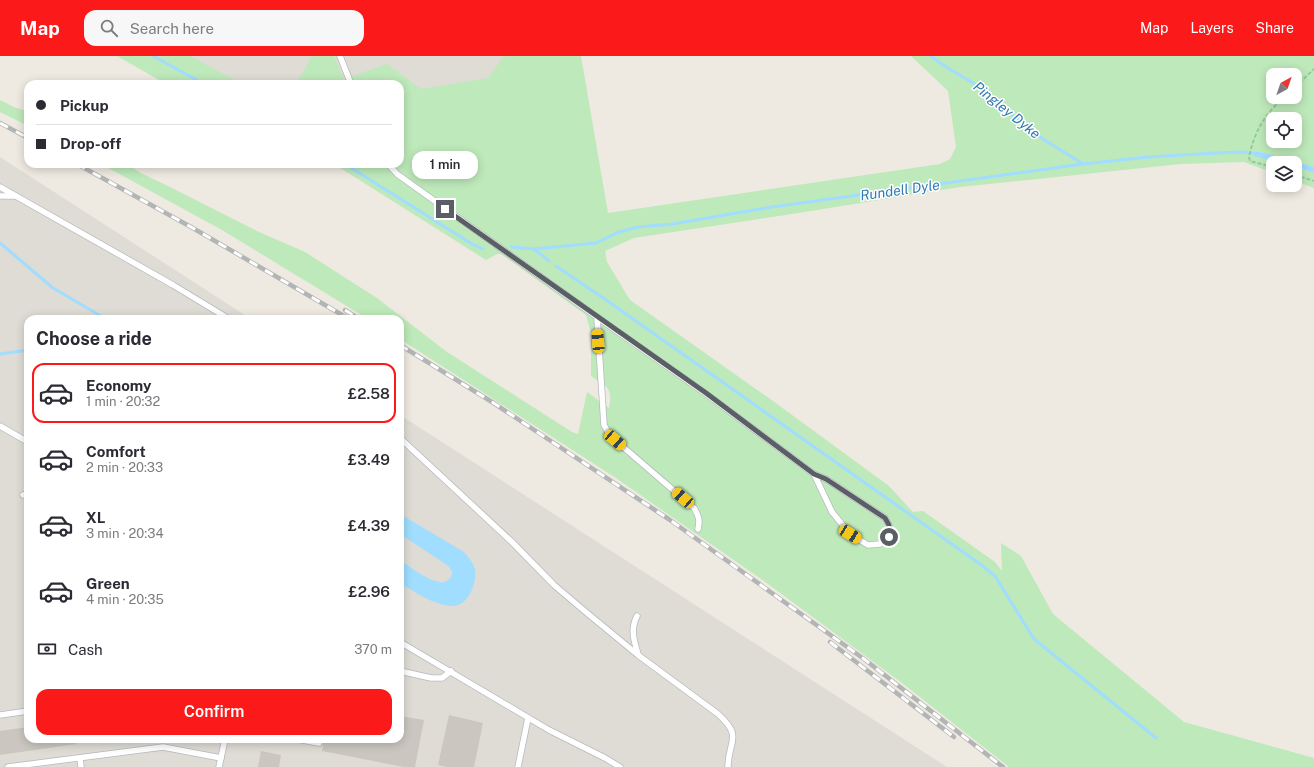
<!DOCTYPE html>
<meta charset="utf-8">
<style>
body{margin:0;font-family:"Public Sans",sans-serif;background:#f7f7f7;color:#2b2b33;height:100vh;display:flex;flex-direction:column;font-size:15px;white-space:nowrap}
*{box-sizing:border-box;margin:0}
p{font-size:13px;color:#7c7c81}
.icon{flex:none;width:22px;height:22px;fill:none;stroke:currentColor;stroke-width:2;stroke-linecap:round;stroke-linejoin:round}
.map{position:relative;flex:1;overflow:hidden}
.sheet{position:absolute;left:24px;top:259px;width:380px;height:428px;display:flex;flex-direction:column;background:#fff;border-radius:12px;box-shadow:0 2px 10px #0003}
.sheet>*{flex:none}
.top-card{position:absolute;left:24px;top:24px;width:380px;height:88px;border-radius:12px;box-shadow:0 2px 10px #0003;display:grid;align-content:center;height:88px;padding:0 12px;background:#fff}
.needle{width:26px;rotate:40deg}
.tools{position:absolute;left:1266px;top:12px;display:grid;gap:8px}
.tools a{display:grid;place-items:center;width:36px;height:36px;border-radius:8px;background:#fff;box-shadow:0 2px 10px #0003;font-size:20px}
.end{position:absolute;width:18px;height:18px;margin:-9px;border:5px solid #595f64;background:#fff;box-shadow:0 0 0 2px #fff}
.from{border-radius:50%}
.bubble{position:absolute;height:28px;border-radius:12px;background:#fff;box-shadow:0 2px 10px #0003;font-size:13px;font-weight:600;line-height:28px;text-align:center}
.car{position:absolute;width:12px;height:24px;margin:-12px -6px;border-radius:5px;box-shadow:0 0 3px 1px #0007;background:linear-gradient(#f5c518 24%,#345 0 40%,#f5c518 0 76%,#345 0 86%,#f5c518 0)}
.top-card b{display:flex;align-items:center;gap:14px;height:38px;font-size:15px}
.top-card b+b{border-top:1px solid #e1e1e2}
.top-card i{width:10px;height:10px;background:#2b2b33}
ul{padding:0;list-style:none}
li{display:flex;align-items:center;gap:12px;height:60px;margin:0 8px 6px;padding:0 4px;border:2px solid transparent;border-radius:12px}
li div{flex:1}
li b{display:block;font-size:15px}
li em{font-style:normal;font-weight:600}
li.selected{border-color:#fc191a}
li>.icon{width:36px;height:36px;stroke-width:1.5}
h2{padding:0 12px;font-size:18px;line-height:48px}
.pay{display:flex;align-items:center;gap:10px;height:44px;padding:0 12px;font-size:15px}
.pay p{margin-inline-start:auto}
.primary-button{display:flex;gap:8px;margin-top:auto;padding:8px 12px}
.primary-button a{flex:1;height:46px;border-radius:12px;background:#fc191a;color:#fff;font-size:16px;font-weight:600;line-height:46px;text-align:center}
header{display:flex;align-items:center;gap:24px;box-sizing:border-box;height:56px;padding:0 20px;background:#fc191a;color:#fff}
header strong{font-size:19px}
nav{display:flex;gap:22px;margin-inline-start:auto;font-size:14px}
.search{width:280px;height:36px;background:#f7f7f7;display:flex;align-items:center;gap:10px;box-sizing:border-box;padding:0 14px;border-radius:12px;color:#7c7c81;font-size:15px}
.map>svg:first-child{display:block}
.industrial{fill:#dedcd5}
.green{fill:#bee9ba;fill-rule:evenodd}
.water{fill:#a0ddff}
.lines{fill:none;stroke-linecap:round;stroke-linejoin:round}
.stream{stroke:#a0ddff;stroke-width:3}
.building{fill:#cbc7c0}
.service-casing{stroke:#b6babf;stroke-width:7}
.path{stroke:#93ca9e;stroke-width:2;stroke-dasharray:4 2;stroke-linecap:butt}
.service{stroke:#fff;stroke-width:5.5}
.rail-casing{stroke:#b3b4b5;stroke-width:4.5}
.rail{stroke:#fff;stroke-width:3;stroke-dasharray:9;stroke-linecap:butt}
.route{stroke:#595f64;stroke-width:5}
.labels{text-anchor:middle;stroke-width:3;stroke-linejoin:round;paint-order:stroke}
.water-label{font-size:14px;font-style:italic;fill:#307ab2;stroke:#fff}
</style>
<header>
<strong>Map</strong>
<div class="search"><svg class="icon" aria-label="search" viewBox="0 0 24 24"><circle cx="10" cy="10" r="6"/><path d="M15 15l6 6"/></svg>Search here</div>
<nav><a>Map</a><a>Layers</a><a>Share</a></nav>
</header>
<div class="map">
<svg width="1314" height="711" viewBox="0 0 1314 711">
<rect width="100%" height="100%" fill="#eeeae1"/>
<!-- industrial -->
<g class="industrial">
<polygon points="138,0 557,0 400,108 400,28 190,28"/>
<polygon points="0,101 251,263 28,263 28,683 400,683 400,359 947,711 0,711"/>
</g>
<!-- green -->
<g class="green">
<polygon points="117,0 190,0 242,28 166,28"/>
<path d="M312 0H334L344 23 387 8 421 33 488 22 504 0H581L608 157 940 108 950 103 956 91 948 35 911 0H1314V111L1269 98 1255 95 1271 104 1282 107H1273V117L1244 106 1181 108 960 131 792 158 634 182 605 195 607 206 630 244 773 345 889 430 913 456 923 455 995 506 1002 515 1001 487 1021 500 1053 558 1184 666 1314 702V711H1009L902 627 764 525 616 422 400 283V263H368L222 174 101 108H128L139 116 172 132 259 176 305 196 377 242 447 296 572 376 578 378 587 336 609 352C613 331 607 331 591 320V277L586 259 501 198H497L486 204 334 108H400V28H296ZM1273 19H1295V41H1273ZM1273 63H1295V85H1273Z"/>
<polygon points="0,44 16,52 28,55 28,70 0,56"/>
<polygon points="1295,111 1314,117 1314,132 1295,125"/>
</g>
<!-- water -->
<g class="water">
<polygon points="1255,95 1269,98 1314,111 1314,117 1295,111 1295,107 1282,107 1254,100"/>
<path d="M400 458 464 496C469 502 473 506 475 514 477 529 467 552 450 550 432 548 415 536 400 527V504C412 512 425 523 439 526 444 528 453 523 452 516 451 512 447 509 444 507L400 478Z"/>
</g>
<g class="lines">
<!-- stream -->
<g class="stream">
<polyline points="153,0 204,28"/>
<polyline points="931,0 946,11 973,27 1004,53 1043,83 1083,108"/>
<polyline points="345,108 472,188 483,193"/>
<polyline points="0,187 53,232 106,263"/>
<polyline points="511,191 534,193 596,187 619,176 638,171 672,168 772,151 1083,108 1148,101 1216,97 1242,96 1258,98"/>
<polyline points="534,193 549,205"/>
<polyline points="556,210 609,246 980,508 995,520 1034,583 1156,682"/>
<polyline points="0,298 28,294"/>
</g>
</g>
<!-- building -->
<g class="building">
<polygon points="449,659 483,667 474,711 447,711 438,709"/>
<polygon points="400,660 424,664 415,711 404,711 322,695 324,683 400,683"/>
<polygon points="28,671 28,683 75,683 76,688 0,699 0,675"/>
<polygon points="261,695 281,699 279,711 258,711"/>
</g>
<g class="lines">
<!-- service casing -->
<g class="service-casing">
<g id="service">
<polyline points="340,0 351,28"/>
<polyline points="388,108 397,118 597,261 705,337 814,418 826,423 885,462 889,469 889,481 880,488 868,489 850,478 832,456 814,418"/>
<polyline points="0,131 173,229 229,263"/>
<polyline points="0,140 15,140"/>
<path d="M597 261 604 369 608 376 615 384 694 452C699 460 700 465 698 473"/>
<polyline points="0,370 28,386"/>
<path d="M400 382 512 486 554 529 587 557 638 599 718 658C744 682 728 684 728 711"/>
<polyline points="23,439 28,438"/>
<path d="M637 560C630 573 634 585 638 598"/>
<polyline points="400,586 549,674 605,702 620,711"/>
<polyline points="400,615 431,622 442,622 451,615"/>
<polyline points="0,659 28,655"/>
<polyline points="297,683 319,687"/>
<polyline points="80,702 81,711"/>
<polyline points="8,711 163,691 221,702"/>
<polyline points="219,711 225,683"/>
<polyline points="518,711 528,662"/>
</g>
</g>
<!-- path -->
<g class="path">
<polyline points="1295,31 1314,13"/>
<path d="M1273 111 1250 105 1249 101C1255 74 1264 60 1284 41"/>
<polyline points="1295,119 1314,125"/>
</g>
<!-- service -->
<use href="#service" class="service"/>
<!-- rail casing -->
<g class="rail-casing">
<g id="rail">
<polyline points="0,67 28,82"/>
<polyline points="77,108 191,171 349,263"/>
<polyline points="345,254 359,263"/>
<polyline points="400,289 492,346 670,464 864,603 1003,711"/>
<polyline points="830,586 954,681"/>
</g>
</g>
<!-- rail -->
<use href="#rail" class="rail"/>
</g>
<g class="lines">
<!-- route -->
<polyline class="route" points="445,153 706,337 814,418 826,423 885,462 889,469 889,481"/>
</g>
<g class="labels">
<!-- water labels -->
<g class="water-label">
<text transform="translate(1007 54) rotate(39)" y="5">Pingley Dyke</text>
<text transform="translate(900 134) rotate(-8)" y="5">Rundell Dyle</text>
</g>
</g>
</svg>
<div class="tools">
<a><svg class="needle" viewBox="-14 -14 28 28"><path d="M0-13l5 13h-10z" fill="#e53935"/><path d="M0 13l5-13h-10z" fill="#7c7c81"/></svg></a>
<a><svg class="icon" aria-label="locate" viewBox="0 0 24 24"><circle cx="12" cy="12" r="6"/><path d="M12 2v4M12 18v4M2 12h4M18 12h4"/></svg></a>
<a><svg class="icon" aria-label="layers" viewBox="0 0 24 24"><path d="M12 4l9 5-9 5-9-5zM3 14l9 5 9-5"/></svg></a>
</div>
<i class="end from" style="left:889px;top:481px"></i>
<i class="end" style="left:445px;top:153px"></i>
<div class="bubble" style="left:412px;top:95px;width:66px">1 min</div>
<i class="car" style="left:598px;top:285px;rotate:355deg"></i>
<i class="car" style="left:615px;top:384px;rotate:131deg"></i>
<i class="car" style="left:683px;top:442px;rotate:311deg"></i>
<i class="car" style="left:850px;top:478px;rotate:122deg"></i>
<div class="top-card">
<b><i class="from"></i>Pickup</b>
<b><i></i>Drop-off</b>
</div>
<section class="sheet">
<h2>Choose a ride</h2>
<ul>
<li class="selected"><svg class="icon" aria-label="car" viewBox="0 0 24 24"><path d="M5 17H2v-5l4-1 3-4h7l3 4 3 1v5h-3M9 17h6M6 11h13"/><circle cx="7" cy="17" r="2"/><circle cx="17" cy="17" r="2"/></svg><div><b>Economy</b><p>1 min · 20:32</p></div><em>£2.58</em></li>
<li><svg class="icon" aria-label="car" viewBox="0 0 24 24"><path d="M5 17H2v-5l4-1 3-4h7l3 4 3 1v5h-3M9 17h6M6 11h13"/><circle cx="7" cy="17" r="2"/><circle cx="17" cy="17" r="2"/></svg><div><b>Comfort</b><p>2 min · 20:33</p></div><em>£3.49</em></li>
<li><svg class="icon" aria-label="car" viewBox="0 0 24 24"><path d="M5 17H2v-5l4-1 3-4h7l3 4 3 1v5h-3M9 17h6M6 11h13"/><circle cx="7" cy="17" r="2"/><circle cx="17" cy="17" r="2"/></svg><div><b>XL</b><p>3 min · 20:34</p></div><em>£4.39</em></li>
<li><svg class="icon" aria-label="car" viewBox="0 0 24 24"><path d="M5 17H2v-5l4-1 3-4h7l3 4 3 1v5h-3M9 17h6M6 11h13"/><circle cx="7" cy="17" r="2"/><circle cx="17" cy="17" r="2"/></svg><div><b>Green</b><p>4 min · 20:35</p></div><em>£2.96</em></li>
</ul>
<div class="pay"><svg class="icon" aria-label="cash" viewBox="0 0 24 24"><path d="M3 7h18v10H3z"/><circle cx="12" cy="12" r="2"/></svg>Cash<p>370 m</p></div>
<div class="primary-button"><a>Confirm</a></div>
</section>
</div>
